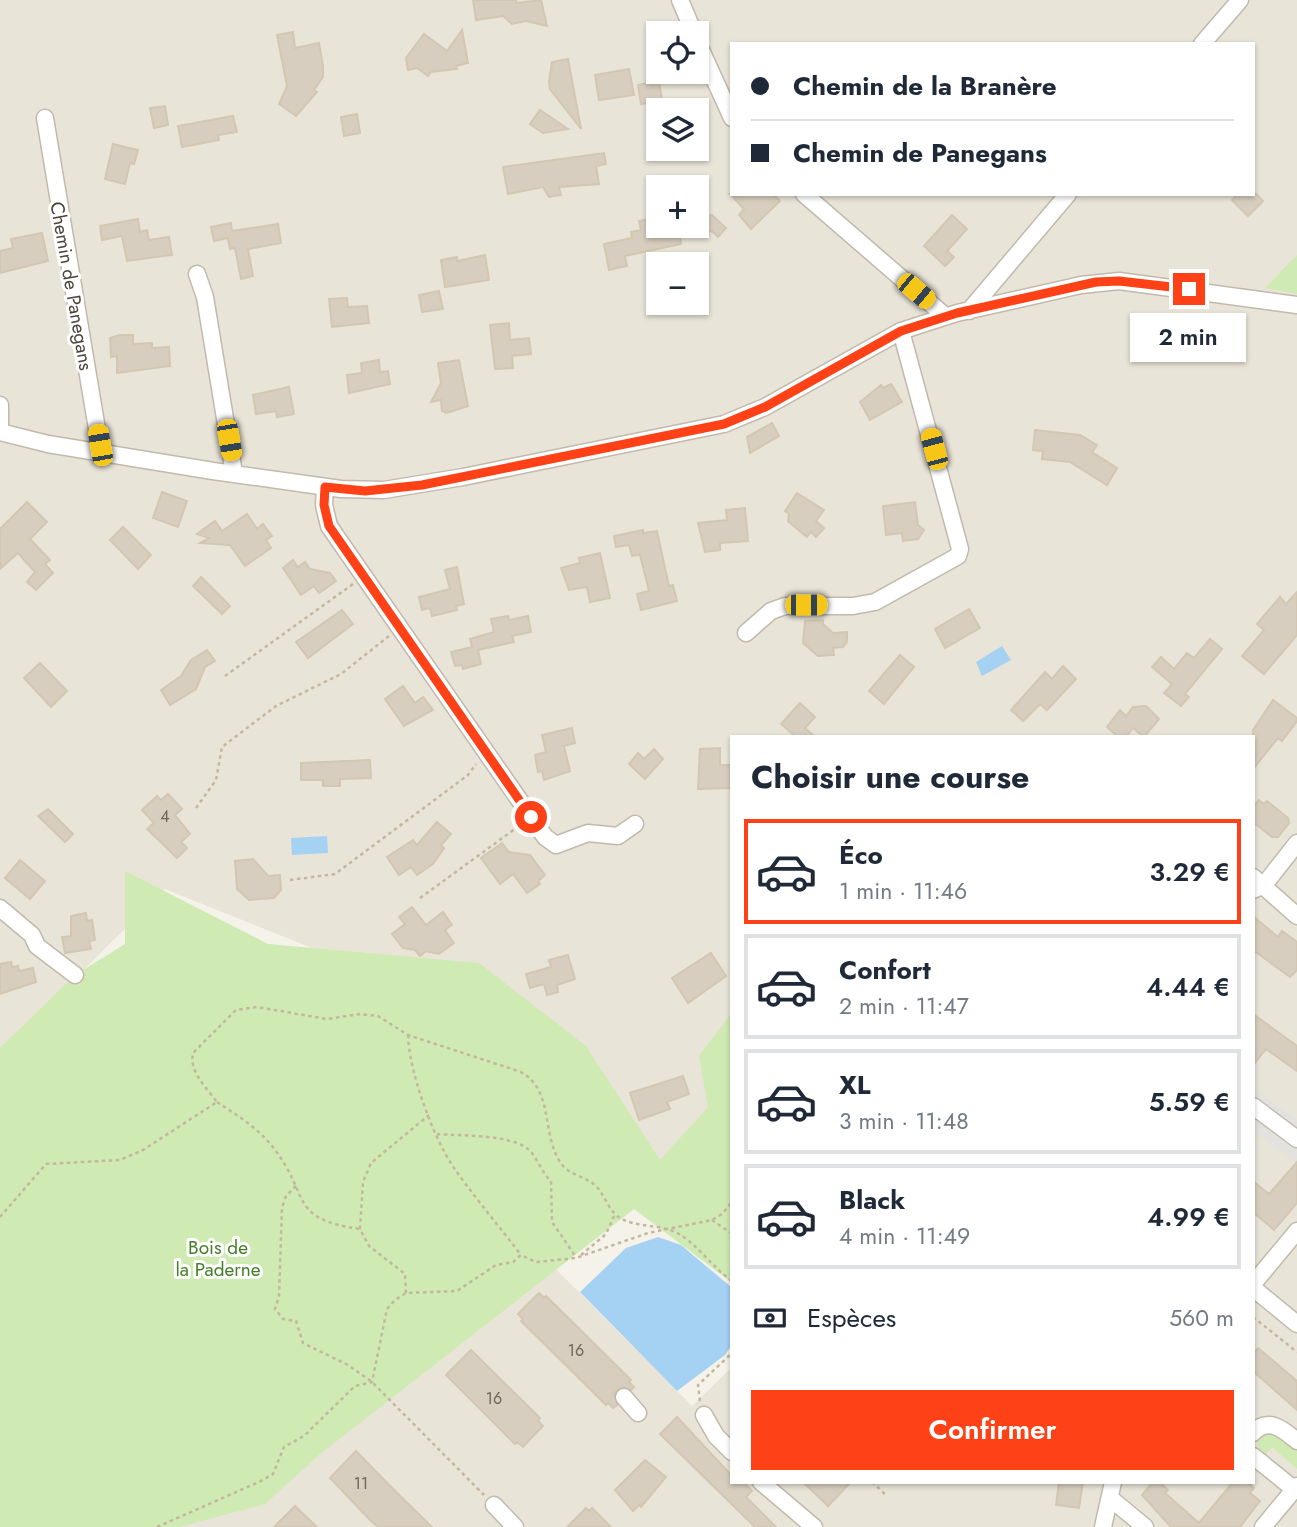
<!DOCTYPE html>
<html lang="fr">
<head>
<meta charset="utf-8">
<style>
  body { margin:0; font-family:Jost,sans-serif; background:#f6f6f7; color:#1f2937; height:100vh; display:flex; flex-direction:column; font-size:26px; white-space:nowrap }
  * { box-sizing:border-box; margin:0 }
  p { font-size:23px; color:#747a83 }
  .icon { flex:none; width:38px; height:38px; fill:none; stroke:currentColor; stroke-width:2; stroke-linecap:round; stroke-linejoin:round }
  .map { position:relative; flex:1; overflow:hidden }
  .sheet { position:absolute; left:730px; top:735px; width:525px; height:749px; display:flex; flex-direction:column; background:#fff; border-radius:0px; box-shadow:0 2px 5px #0004 }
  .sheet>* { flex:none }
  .banner { position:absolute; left:730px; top:42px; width:525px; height:154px; border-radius:0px; box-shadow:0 2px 5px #0004; display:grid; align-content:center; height:154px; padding:0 21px; background:#fff }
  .buttons { position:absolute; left:646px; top:21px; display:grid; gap:14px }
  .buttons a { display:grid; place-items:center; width:63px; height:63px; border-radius:0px; background:#fff; box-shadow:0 2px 5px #0004; font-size:35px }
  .end { position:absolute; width:32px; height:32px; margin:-16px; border:9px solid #ff4117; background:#fff; box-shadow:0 0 0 4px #fff }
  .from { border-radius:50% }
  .bubble { position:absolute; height:49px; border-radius:0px; background:#fff; box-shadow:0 2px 5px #0004; font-size:23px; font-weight:600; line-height:49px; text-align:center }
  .car { position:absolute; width:21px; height:42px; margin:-21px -10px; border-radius:9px; box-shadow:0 0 5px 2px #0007; background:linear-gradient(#f5c518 24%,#345 0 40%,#f5c518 0 76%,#345 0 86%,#f5c518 0) }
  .banner b { display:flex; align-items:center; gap:24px; height:66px; font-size:26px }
  .banner b+b { border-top:2px solid #e0e1e3 }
  .banner i { width:18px; height:18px; background:#1f2937 }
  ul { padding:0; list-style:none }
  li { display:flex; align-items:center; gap:21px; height:105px; margin:0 14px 10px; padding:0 7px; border:4px solid #e0e1e3; border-radius:0px }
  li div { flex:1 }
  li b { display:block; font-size:26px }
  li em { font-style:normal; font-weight:600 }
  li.on { border-color:#ff4117 }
  li>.icon { width:63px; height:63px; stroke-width:1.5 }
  h2 { padding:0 21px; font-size:32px; line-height:84px }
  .pay { display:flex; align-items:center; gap:18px; height:77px; padding:0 21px; font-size:26px }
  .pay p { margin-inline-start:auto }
  .button { display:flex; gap:14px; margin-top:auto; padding:14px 21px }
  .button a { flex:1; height:80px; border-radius:0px; background:#ff4117; color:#fff; font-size:28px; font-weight:600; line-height:80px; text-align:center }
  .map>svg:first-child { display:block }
  .residential { fill:#e9e4d8; fill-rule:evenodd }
  .green { fill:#cfeab2 }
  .parking { fill:#e4e2de }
  .water { fill:#a5d1f3 }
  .building { fill:#d7cebf; stroke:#d3c7b2; stroke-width:2 }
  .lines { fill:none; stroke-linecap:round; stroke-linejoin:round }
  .minor-casing { stroke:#c1baac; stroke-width:19 }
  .path { stroke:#c4b79d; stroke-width:2.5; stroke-dasharray:3.5 3.5; stroke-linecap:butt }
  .minor { stroke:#fff; stroke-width:16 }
  .route { stroke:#ff4117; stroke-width:9 }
  .labels { text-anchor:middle; stroke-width:6; stroke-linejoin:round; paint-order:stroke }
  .number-label { font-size:16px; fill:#6d665a }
  .street-label { font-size:19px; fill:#4a4338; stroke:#fff }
  .park-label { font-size:19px; fill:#467e28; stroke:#fff }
</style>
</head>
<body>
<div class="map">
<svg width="1297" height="1527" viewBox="0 0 1297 1527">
  <rect width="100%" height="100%" fill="#f5f2ea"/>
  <path class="residential" d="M0 0H1297V1527H178L556 1269 692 1406 731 1368 732 1482H1253V737H732L731 1145 673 1214 329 955 165 889 0 1053ZM658 33H696V72H658ZM732 44H1253V194H732ZM658 110H696V149H658ZM658 187H696V226H658ZM658 264H696V303H658Z"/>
  <path class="green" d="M1297 255V294L1265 288Z
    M125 871 268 944 479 963 586 1046 660 1160 708 1107 699 1056 731 1014V1282L634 1209 320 1454 265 1504 179 1527H0V1048L75 975 125 944Z
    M1269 1433 1278 1435 1297 1451V1469L1272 1447 1264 1456 1259 1451 1258 1440Z"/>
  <path class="parking" d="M1253 1088 1297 1120V1164L1253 1131Z"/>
  <path class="water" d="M1002 646 1011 660 982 676 976 662Z
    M327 836 328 853 292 855 291 838Z
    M658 1237 681 1245 731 1287V1346L725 1355 677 1391 580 1292 626 1248Z"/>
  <path class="building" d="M473 0H516L517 3 541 0 547 26 526 21 512 24 503 16 476 20Z
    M462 30 468 63 456 66 457 69 431 72 428 76 417 68 408 70 406 58 424 34 447 51Z
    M293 32 295 48 319 43 323 66V77L314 90 317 92 296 116 279 104 287 86 277 35Z
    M568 59 581 129 550 89 549 82 552 62Z
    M629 69 634 95 599 100 595 75Z
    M659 81 662 100 641 104 638 85Z
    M165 106 168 125 154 128 150 108Z
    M540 110 568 129 543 133 530 124Z
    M357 114 360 133 344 136 341 117Z
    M233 116 237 132 218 135 219 140 182 147 178 126Z
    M113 144 138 150 134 164 130 163 125 184 105 179Z
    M604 153 606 164 596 166 599 184 559 187 561 195 549 197 543 187 508 194 503 167Z
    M730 194H773L780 201 751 229 739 215 744 209Z
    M1238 194H1256L1263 201 1248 216 1232 200Z
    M712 215 726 228 718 237 712 231 680 237 681 244 625 256 627 266 609 270 604 244 632 238 631 232 641 230 639 221 656 218 658 226H696V218Z
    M952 215 967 229 947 251 954 257 945 266 924 246Z
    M138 219 140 232 147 230 149 240 169 237 172 255 127 261 122 236 102 240 100 226Z
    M231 223 232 231 278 224 281 243 248 249 253 276 241 279 235 248 230 249 228 238 214 241 211 227Z
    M42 233 48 261 0 273V251L13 248 11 239Z
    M485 255 489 280 445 287 441 260 457 257V261Z
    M439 291 443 309 422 312 419 295Z
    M347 298 348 307 367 306 369 323 332 327 329 299Z
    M509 323 510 340 529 338 531 354 512 356 513 368 495 369 490 325Z
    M120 335H133V344L152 343V348L169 347 170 366 117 373V356L111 357 110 338Z
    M379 360 380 372 388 371 390 384 349 393 347 375 362 373 361 363Z
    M459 360 468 406 447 413 442 411 441 400 431 402 441 383 438 363Z
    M891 384 902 402 870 420 860 402 881 385 883 388Z
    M289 387 294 414 277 417 276 411 256 414 253 395Z
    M772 423 779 436 750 453 747 437Z
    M1035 430 1080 435 1097 445 1092 452 1117 468 1107 485 1070 462 1042 459 1043 451 1033 450Z
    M162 492 187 501 178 527 153 518Z
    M797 493 824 510 816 521 824 528 816 537 811 532 807 537 788 521 789 514 785 511Z
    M27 502 47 522 30 539 50 560 45 564 53 573 36 590 27 582 35 572 18 553 0 569V529Z
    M915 502 918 525 924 530 918 539 903 541 902 533 886 535 883 506Z
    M745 508 748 541 720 543V550L705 552 698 523 727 520 726 510Z
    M247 514 257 529 263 524 272 536 266 540 271 548 245 566 230 545 200 543 209 538 197 534 215 521 222 531Z
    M123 527 151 555 138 569 110 540Z
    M643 530V533L657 531 669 586 673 585 677 601 641 610 637 594 649 591 640 555 632 556 629 545 616 547 614 536Z
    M600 553 610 598 590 602 587 587 569 590 561 568 580 563 579 558Z
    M293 560 298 567 305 562 310 569 330 573 336 581 319 593 314 586 301 595 283 568Z
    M457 567 464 604 456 606 457 610 432 616 430 608 422 610 419 597 450 589 445 570Z
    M201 577 230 606 222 614 193 586Z
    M1297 592V635L1264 674 1242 656 1264 630 1257 624 1280 597 1286 604Z
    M969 609 980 628 945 648 935 629Z
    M342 610 353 624 308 658 296 642Z
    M508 616 509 620 528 616 531 632 512 636 514 642 478 650 481 664 463 669 462 665 455 666 451 652 472 647 470 639 494 632 491 619Z
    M823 620V624L833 633 847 632V642L843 647 833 648 834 655 818 656 803 643 805 621Z
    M1210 639 1222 649 1185 694 1189 697 1181 706 1164 693 1172 684 1152 667 1161 657 1174 669 1187 653 1194 658Z
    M207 650 215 661 205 667 196 689 170 705 161 690 181 676 191 660Z
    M900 655 914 667 884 704 869 691Z
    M40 663 67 691 51 707 24 678Z
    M1063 666 1076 679 1047 710 1040 704 1023 721 1011 710 1045 672 1052 679Z
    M403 686 415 703 423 697 433 710 404 726 385 699Z
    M1273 700 1297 718V721L1282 741 1278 738 1253 769V730Z
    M800 703 815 717 805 728 815 737H796L781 724Z
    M1146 706 1159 719 1144 737 1133 728 1126 737H1118L1107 727 1120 710 1126 716 1133 707Z
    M572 728 575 743 564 746 570 771 544 780 542 771 538 772 535 755 546 752 542 735Z
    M720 748V765H732V788L698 789 700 749Z
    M654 749 663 759 645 779 629 764 638 753 644 759Z
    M370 760 371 778 340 779V786H323V780H301V763Z
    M168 794 182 809 175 815 190 834 181 842 187 848 177 858 147 829 154 823 142 810 157 796 161 800Z
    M1259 800 1264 804 1267 801 1288 818 1289 823 1278 837H1272L1253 822V807Z
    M48 809 73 834 65 842 38 816Z
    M437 822 451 834 441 845 444 848 433 864 417 875 411 867 399 875 387 857 413 840 417 845Z
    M502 843 509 852 530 855 545 875 538 881 540 884 527 893 513 874 500 884 481 858Z
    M253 859 268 876 280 875 281 890 274 898 249 900 237 889 235 861Z
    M20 860 45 881 30 899 5 878Z
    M412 907 426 925 443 912 452 925 445 930 454 943 439 954 426 951 420 956 415 950 403 948 392 934 405 924 399 917Z
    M86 913 87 921 92 920 95 940 89 941 91 949 65 953 62 937 71 936V916Z
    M1253 916 1278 937 1282 931 1297 942V970L1290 977 1253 950Z
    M711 953 726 976 688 1003 672 978Z
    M568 955 575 979 557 985 558 992 547 995 544 984 530 988 526 974 551 967 549 960Z
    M11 962 12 967 18 966 19 971 33 968 36 982 0 994V964Z
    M1253 1014 1297 1046V1071L1266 1049 1253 1065Z
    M683 1076 689 1094 667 1102 670 1109 639 1120 630 1093Z
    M1297 1162V1203L1274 1230 1253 1212V1181L1269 1194Z
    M539 1293 544 1298 546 1296 631 1380 629 1382 634 1387 631 1390 623 1387 614 1393 617 1405 613 1408 608 1403 606 1405 521 1321 523 1319 518 1314Z
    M1258 1348 1297 1381V1410L1253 1371V1355Z
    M471 1350 540 1418 538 1421 543 1426 523 1447 517 1442 515 1444 446 1375Z
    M677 1417 732 1476V1482H743L752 1491 746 1497 776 1527H755L660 1434Z
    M356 1451 394 1490 432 1527H378L371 1521 330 1478Z
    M645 1460 666 1477 641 1507 639 1505 633 1511 615 1490Z
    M803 1482H851L828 1506Z
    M1059 1482H1083L1079 1508 1056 1505Z
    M1153 1482H1159L1168 1490 1165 1493 1199 1523 1233 1482H1247L1254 1488 1250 1493 1260 1501 1240 1527H1171L1142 1495Z
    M295 1506 317 1527H274Z
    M586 1508 589 1511 592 1508 611 1527H567Z"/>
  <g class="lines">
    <defs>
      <path id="minor" d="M680 0 694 33
        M696 39 732 118
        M1202 44 1240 0
        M45 118 101 453
        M804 194 945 316
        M197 274 205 297 234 473
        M969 311 1068 194
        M0 405V432
        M0 432 48 444 213 471 341 489 384 490 463 477 724 424 765 407 901 331 957 313 1081 285 1119 281 1297 305
        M325 487 324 505 329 526 545 837 556 845 588 833 618 836 635 824
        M746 633 771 611 785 606H853L875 602 958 556 960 549 901 331
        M1253 877 1297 916
        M1253 890 1264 885 1297 843
        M0 908 32 935 37 946 75 975
        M1253 1106 1297 1139
        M1253 1284 1297 1231
        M1253 1288 1297 1324
        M624 1397 638 1413
        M704 1415 716 1436 732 1452
        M1253 1433C1268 1416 1284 1430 1297 1441
        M1253 1456 1294 1489
        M761 1482 814 1527
        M1110 1498 1145 1527
        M494 1505 515 1527
        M1103 1527 1113 1482
        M1263 1527 1297 1486"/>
    </defs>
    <use href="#minor" class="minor-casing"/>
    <path class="path" d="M225 676 353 584
      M196 808 216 780 222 747 276 706 341 674 389 636
      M290 880 335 874 468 775 476 764
      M420 898 519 826
      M408 1035C409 1072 433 1137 454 1168 475 1198 499 1226 521 1255
      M217 1102C238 1116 260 1129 275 1150 310 1195 288 1219 360 1229
      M437 1134C461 1136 512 1134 529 1150 538 1158 541 1172 551 1181L552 1222 576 1257
      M296 1186 286 1196 282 1208 279 1296 275 1309 283 1319 296 1321 303 1343 348 1365 372 1382 484 1495
      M0 1217 46 1164 120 1160 143 1150 217 1102C206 1087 189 1072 193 1053L236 1010 257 1007 327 1019 360 1014 378 1016 408 1035 521 1072C554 1091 541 1131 560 1162 568 1175 585 1176 596 1186 606 1196 608 1212 622 1219 639 1228 663 1224 679 1234 700 1247 712 1267 732 1281
      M712 1220 732 1234
      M581 1255 606 1234 614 1216
      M406 1293 405 1274 369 1246 360 1229 363 1182 371 1163 429 1115
      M1253 1317 1297 1352
      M700 1401 698 1385 732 1353
      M872 1482 886 1495
      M157 1527 261 1481 273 1474 284 1447 304 1436 355 1386 372 1382 387 1309 395 1300 406 1293 457 1291 496 1265 513 1262 521 1255 536 1262 576 1258 648 1233 712 1220 722 1214 732 1202"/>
    <use href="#minor" class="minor"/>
  </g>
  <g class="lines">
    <path class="route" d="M531 817 329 526 324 505 325 487 365 491 422 485 724 424 765 407 901 331 957 313 1096 282 1119 281 1189 289"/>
  </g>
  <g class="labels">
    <g class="number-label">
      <text x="165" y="822">4</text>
      <text x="576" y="1356">16</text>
      <text x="494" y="1404">16</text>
      <text x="361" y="1489">11</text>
    </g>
    <g class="street-label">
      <text transform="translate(72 286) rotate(80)" y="7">Chemin de Panegans</text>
    </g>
    <g class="park-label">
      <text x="218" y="1254">Bois de<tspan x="218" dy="22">la Paderne</tspan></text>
    </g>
  </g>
</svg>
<div class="buttons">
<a><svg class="icon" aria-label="locate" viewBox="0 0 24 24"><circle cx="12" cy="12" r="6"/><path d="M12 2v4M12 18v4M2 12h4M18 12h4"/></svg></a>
<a><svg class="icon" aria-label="layers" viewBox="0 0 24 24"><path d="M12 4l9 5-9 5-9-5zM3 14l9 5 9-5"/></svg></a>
<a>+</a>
<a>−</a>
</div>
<i class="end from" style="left:531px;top:817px"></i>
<i class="end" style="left:1189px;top:289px"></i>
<div class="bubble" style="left:1130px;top:313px;width:116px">2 min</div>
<i class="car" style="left:916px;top:291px;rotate:130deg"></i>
<i class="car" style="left:229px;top:440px;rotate:170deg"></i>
<i class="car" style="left:100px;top:445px;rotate:350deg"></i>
<i class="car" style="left:934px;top:449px;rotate:345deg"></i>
<i class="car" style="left:806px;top:605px;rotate:90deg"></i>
<div class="banner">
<b><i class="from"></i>Chemin de la Branère</b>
<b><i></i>Chemin de Panegans</b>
</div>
<section class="sheet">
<h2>Choisir une course</h2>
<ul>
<li class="on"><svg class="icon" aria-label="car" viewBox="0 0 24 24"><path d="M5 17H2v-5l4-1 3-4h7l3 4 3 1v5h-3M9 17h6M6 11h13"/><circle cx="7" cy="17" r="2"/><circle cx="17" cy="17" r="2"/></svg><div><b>Éco</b><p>1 min · 11:46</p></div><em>3.29 €</em></li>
<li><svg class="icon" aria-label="car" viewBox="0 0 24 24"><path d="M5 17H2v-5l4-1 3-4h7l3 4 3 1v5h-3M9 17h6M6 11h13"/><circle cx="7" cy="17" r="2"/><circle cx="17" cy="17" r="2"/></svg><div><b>Confort</b><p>2 min · 11:47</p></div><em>4.44 €</em></li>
<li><svg class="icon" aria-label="car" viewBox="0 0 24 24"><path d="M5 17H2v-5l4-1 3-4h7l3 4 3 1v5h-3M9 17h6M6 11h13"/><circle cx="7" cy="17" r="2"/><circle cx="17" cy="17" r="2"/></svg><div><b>XL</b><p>3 min · 11:48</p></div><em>5.59 €</em></li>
<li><svg class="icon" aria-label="car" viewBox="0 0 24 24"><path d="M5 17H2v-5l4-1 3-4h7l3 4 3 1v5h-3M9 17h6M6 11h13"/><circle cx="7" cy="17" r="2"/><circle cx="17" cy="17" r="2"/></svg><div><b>Black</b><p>4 min · 11:49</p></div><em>4.99 €</em></li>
</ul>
<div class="pay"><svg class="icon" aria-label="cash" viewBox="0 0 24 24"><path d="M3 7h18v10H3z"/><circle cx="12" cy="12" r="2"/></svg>Espèces<p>560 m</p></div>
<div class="button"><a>Confirmer</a></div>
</section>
</div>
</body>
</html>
